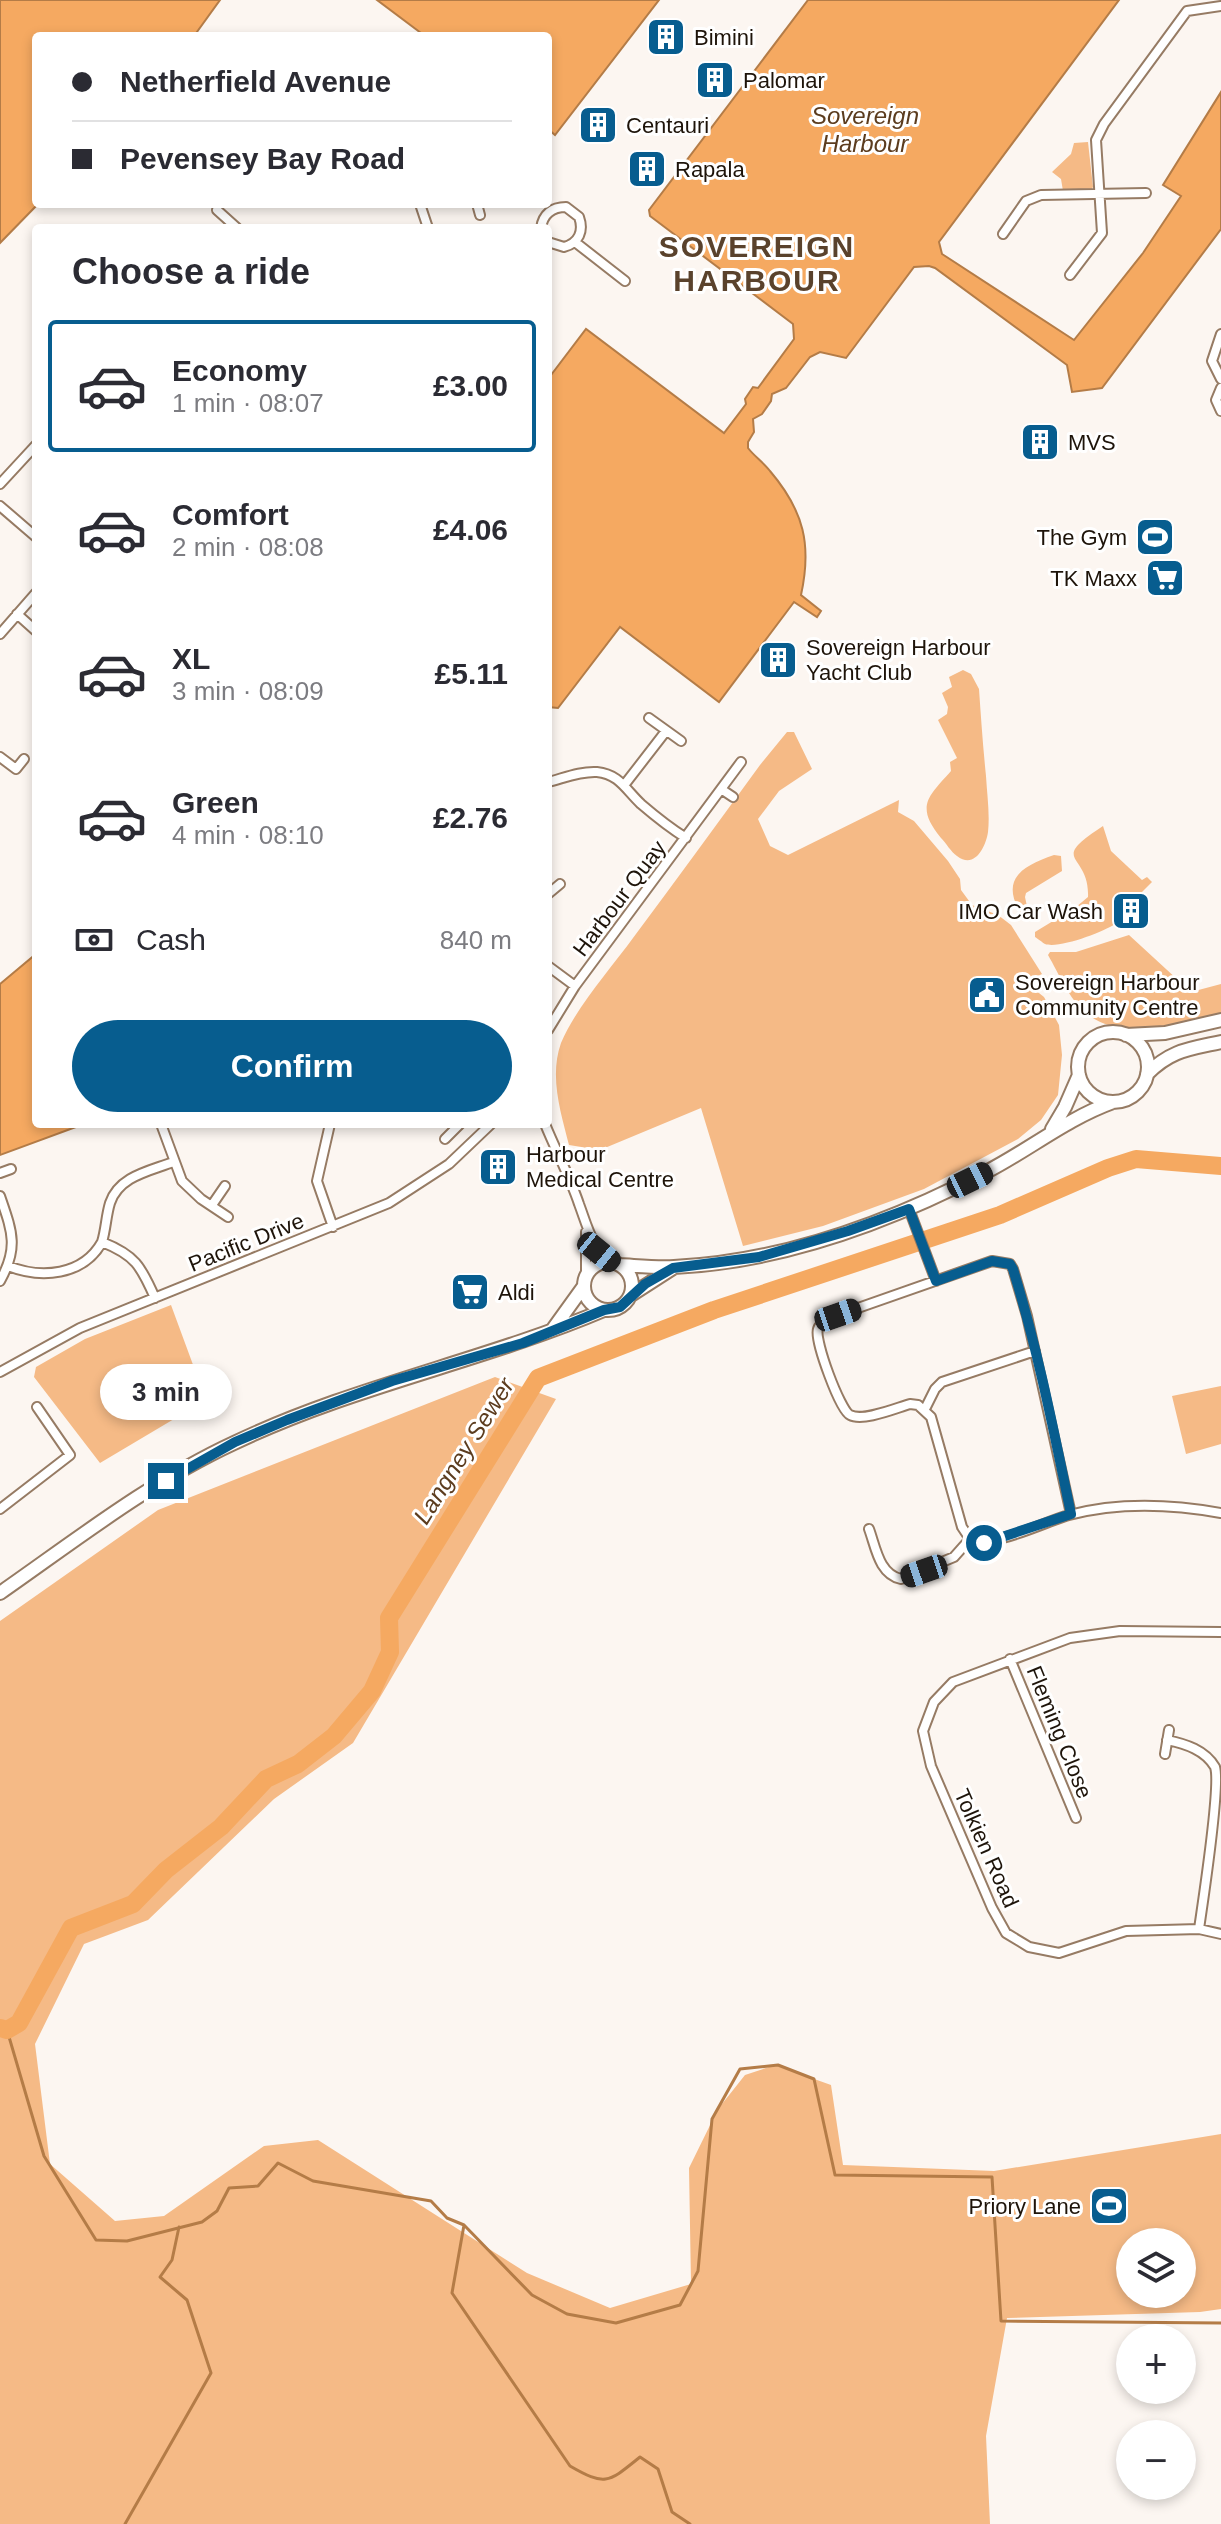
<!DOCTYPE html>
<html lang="en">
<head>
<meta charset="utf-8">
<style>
  body { margin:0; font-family:Arial,sans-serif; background:#f7f7f7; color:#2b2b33; height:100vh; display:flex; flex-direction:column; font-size:30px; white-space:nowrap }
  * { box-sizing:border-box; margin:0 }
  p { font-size:26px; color:#7c7c81 }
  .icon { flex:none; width:44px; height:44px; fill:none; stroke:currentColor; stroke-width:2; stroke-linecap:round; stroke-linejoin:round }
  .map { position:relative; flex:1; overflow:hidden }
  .sheet { position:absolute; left:32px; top:224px; width:520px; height:904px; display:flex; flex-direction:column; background:#fff; border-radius:8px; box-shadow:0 4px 12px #0003 }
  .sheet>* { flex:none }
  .guide { position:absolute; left:32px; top:32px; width:520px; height:176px; border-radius:8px; box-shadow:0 4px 12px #0003; display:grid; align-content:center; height:176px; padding:0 40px; background:#fff }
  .tools { position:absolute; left:1116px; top:2228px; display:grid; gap:16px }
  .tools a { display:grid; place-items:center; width:80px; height:80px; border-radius:50%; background:#fff; box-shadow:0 4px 12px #0003; font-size:40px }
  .end { position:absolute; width:36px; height:36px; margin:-18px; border:10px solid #075d8f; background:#fff; box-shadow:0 0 0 4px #fff }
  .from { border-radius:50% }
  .bubble { position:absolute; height:56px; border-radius:28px; background:#fff; box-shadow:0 4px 12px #0003; font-size:26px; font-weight:700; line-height:56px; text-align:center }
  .car { position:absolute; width:24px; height:48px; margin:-24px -12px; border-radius:10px; box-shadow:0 0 6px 2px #0007; background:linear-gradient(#222 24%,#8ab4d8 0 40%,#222 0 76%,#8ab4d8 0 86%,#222 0) }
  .guide b { display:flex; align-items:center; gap:28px; height:76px; font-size:30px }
  .guide b+b { border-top:2px solid #e1e1e2 }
  .guide i { width:20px; height:20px; background:#2b2b33 }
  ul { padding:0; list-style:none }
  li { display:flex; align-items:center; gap:24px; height:132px; margin:0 16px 12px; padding:0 24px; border:4px solid transparent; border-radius:8px }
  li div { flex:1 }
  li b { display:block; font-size:30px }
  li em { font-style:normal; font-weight:700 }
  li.on { border-color:#075d8f }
  li>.icon { width:72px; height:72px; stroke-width:1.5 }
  h2 { padding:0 40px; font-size:36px; line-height:96px }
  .pay { display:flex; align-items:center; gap:20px; height:88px; padding:0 40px; font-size:30px }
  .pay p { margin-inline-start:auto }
  .button { display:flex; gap:16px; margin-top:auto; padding:16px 40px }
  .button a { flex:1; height:92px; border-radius:48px; background:#075d8f; color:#fff; font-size:32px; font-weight:700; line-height:92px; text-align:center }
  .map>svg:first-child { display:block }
  .green { fill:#f5ba86; fill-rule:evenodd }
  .water { fill:#f5a961; stroke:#b47c47; stroke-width:2 }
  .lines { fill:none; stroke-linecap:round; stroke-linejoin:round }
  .stream { stroke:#b47c47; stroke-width:3 }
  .river { stroke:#f5a961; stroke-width:18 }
  .street-casing { stroke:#967b64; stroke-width:12 }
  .primary-casing { stroke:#967b64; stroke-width:16 }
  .street { stroke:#fff; stroke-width:8 }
  .primary { stroke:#fff; stroke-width:12 }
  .route { stroke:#075d8f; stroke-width:10 }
  .labels { text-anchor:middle; stroke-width:6; stroke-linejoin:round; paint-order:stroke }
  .poi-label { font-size:22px; fill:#1e140a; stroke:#fff; text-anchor:start }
  .street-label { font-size:22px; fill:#1e140a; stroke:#fff }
  .water-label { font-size:24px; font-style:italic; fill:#5c3c1e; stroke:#fff }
  .district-label { font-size:30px; font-weight:bold; letter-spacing:2px; fill:#5a422c; stroke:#fff }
</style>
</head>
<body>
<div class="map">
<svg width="1221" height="2524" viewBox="0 0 1221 2524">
  <rect width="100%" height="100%" fill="#fcf6f1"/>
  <path class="green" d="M1088 142 1093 187 1091 190 1063 191 1061 179 1052 172 1071 154 1074 143Z
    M963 670 971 674 979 689C981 718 983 747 986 776 987 794 990 814 988 832 986 846 975 870 957 856 951 852 946 843 941 838 915 806 928 797 951 771L950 762 957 758 938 720 947 714 948 707 942 693 952 687 949 677Z
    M787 732H794L812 769 779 791 758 819 770 846 788 855 899 800 898 812 914 821 948 861 960 879 961 890 972 905 998 915 1011 925 1042 974 1025 982 1044 997 1059 1025 1062 1055 1058 1095 1041 1120 1018 1139 924 1189 823 1226 743 1246 701 1108 600 1150 569 1145C561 1113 549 1077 561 1043 575 1009 611 968 633 938 676 880 718 823 760 765Z
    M1103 826 1111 851 1142 880 1147 877 1152 882 1113 921 1115 924C1103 932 1059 949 1045 944 1043 943 1037 938 1035 937V932L1076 907 1088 897C1090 852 1046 863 1103 826Z
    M1054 855 1061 856 1062 871 1026 893 1025 897 1029 916 1023 917C999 880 1020 867 1054 855Z
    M1129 935 1191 992 1221 984V1013C1182 1023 1121 1043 1086 1013 1069 999 1059 974 1048 955L1050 952H1076Z
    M171 1305 206 1400 100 1463 34 1377 36 1367 85 1339Z
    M495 1377 556 1399 353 1743 274 1799 148 1920 84 1944 35 2044 50 2164 115 2221 164 2216 264 2146 318 2140 527 2273 610 2308 691 2284 689 2168 718 2109 745 2075 775 2065 831 2085 843 2165 994 2171 1221 2134V2309L1200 2312 1007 2318 986 2436 990 2524H0V1621L158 1510ZM1130 2242H1182V2294H1130Z
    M1221 1386V1444L1186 1454 1172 1396Z"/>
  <path class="water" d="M0 0H220L194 36H36L38 204 0 243Z
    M377 0H659L555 135 548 129V36H425Z
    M808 0H1119L939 242 942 254 1074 340 1143 253 1181 196 1163 185 1221 92V229L1102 388 1072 392 1067 365 935 268 929 266 914 267 846 358 820 352 810 357 786 388 772 394 771 401 762 414 753 419 754 432 748 442V448C754 456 763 462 770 471 804 511 812 545 801 595L821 611 817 617 794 602 719 702 620 627 558 708 548 707V379L586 329 724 433 746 404 745 399 753 387 758 388 794 339 793 324 650 216 649 210Z
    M36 954V1124H84L0 1155V984Z"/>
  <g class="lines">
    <path class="stream" d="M7 2030 44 2156 96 2240 127 2241 202 2222 217 2211 229 2188 258 2186 278 2163 313 2181 431 2201 447 2218 464 2225 532 2295 567 2314 616 2323 680 2305 698 2271 712 2119 740 2069 778 2065 814 2079 835 2175 992 2177 1001 2321 1221 2323
      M464 2225 452 2293 570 2466C606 2487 609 2482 640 2457L658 2469 672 2512 690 2524
      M125 2524 211 2373 187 2300 160 2277 172 2260 179 2227"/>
    <path class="river" d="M0 2028 7 2030 19 2023 71 1928 133 1904 166 1870 221 1827 266 1779 298 1764 334 1736 372 1691 390 1652 389 1618 538 1378 714 1310 1000 1215 1108 1168 1136 1159 1221 1166"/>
    <defs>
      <path id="street" d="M420 204 428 228
        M477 204 480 215
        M217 210 237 228
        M541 228C543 214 552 207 566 207L579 217C584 231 579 243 564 247L548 242
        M1003 234 1026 201 1041 195 1146 193
        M575 242 625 281
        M1070 275 1102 233 1096 140 1104 124 1187 11 1221 6
        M1221 334 1212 361 1221 379
        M1221 388 1216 400 1221 411
        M0 484 36 445
        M0 506 36 537
        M17 614 36 631
        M0 634 36 593
        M649 718 681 741
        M0 757 16 769 24 759
        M548 782C564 778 580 771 597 772 619 774 626 790 641 804 655 816 670 828 686 838
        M625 784 666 731
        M721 789 733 797
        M548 894 560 884
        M548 966 575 986
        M548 1030 575 986 741 762
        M161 1124 182 1181 201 1199 228 1217
        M330 1124 317 1181 333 1227
        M545 1124C556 1151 570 1177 579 1204 588 1228 591 1246 612 1263
        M445 1139 460 1124
        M0 1173 11 1169
        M0 1196C12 1231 19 1247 0 1281
        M212 1205 225 1186
        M909 1209 936 1281
        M586 1232V1277
        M8 1266C41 1279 83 1276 102 1242
        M155 1298C141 1266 135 1255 102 1242 106 1229 106 1216 110 1203 119 1176 150 1171 173 1162
        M0 1372 80 1328 389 1203 449 1164 491 1124
        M925 1409 935 1389 942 1382 1035 1351
        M0 1509 70 1455 37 1407
        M869 1529C876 1548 879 1574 901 1579L954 1557 970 1539
        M970 1539 962 1527 931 1417 918 1405 910 1404C896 1408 863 1422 850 1415 840 1410 814 1340 818 1329 821 1321 830 1318 838 1315L992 1261 1010 1264 1013 1269 1027 1316 1071 1514
        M970 1539C991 1549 1044 1522 1069 1515 1118 1502 1171 1504 1221 1513
        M1221 1632 1120 1631 1070 1638 953 1682 934 1702 923 1731 931 1766 992 1908 1006 1933 1029 1947 1059 1953 1126 1931 1199 1929 1221 1934
        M1010 1659 1076 1818
        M1167 1740C1186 1744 1205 1750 1215 1767 1221 1785 1203 1901 1199 1929
        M1165 1754 1169 1730"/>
      <path id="primary" d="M1078 1067a35 35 0 1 1 70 0a35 35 0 1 1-70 0Z
        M1126 1035 1165 1033 1221 1020
        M1147 1074C1171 1050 1189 1049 1221 1042
        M1052 1129 1065 1107 1079 1075
        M584 1286a24 24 0 1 1 48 0a24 24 0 1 1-48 0Z
        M620 1265C638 1266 656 1268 674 1267 783 1262 890 1222 986 1172 1029 1150 1066 1119 1113 1102
        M631 1295 673 1268
        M553 1329 584 1286
        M0 1593C76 1540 150 1482 234 1443 353 1386 484 1361 604 1310"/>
    </defs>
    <use href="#street" class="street-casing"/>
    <use href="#primary" class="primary-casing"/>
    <use href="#street" class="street"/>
    <use href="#primary" class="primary"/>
  </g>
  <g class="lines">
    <path class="route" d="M166 1481 235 1442 287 1420 392 1381 523 1343 604 1310 620 1307 645 1284 673 1268 759 1257 848 1231 909 1209 936 1281 992 1261 1010 1264 1013 1269C1038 1350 1054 1432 1071 1514L984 1543"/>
  </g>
  <defs>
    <symbol id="building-square" viewBox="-11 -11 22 22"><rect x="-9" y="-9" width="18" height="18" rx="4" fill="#075d8f" stroke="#fff"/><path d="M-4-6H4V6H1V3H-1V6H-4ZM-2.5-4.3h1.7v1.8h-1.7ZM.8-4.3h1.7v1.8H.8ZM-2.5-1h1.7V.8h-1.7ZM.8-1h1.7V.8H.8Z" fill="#fff"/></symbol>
    <symbol id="stadium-square" viewBox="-11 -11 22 22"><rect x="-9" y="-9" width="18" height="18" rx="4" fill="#075d8f" stroke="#fff"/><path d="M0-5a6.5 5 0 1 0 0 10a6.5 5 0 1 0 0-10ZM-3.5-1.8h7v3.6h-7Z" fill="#fff"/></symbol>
    <symbol id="supermarket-square" viewBox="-11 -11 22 22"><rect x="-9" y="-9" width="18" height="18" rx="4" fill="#075d8f" stroke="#fff"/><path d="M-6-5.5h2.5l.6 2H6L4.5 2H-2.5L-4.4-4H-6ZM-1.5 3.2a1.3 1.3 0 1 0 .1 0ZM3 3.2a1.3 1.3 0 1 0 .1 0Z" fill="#fff"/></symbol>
    <symbol id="civic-square" viewBox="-11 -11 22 22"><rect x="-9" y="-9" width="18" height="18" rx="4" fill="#075d8f" stroke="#fff"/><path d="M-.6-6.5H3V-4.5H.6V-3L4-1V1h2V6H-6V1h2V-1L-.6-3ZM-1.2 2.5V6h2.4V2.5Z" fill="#fff"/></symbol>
  </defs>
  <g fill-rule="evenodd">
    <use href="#building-square" x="644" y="15" width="44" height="44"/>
    <use href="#building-square" x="693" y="58" width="44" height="44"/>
    <use href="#building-square" x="576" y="103" width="44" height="44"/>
    <use href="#building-square" x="625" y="147" width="44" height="44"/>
    <use href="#building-square" x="1018" y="420" width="44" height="44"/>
    <use href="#stadium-square" x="1133" y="515" width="44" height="44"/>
    <use href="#supermarket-square" x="1143" y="556" width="44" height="44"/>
    <use href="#building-square" x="756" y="638" width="44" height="44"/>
    <use href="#building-square" x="1109" y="889" width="44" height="44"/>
    <use href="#civic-square" x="965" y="973" width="44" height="44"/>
    <use href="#building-square" x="476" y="1145" width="44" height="44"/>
    <use href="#supermarket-square" x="448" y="1270" width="44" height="44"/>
    <use href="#stadium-square" x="1087" y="2184" width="44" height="44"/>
  </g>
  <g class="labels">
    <g class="poi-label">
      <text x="694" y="45">Bimini</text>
      <text x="743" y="88">Palomar</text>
      <text x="626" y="133">Centauri</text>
      <text x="675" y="177">Rapala</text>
      <text x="1068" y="450">MVS</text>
      <text x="1127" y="545" text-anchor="end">The Gym</text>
      <text x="1137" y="586" text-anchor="end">TK Maxx</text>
      <text x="806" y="655">Sovereign Harbour<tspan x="806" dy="25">Yacht Club</tspan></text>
      <text x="1103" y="919" text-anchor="end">IMO Car Wash</text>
      <text x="1015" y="990">Sovereign Harbour<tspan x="1015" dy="25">Community Centre</tspan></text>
      <text x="526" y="1162">Harbour<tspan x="526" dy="25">Medical Centre</tspan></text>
      <text x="498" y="1300">Aldi</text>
      <text x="1081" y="2214" text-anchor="end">Priory Lane</text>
    </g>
    <g class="street-label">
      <text transform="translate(619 898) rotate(-53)" y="8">Harbour Quay</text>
      <text transform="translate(246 1242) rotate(-22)" y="8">Pacific Drive</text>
      <text transform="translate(1060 1732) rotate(68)" y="8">Fleming Close</text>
      <text transform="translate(987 1848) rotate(66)" y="8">Tolkien Road</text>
    </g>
    <g class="water-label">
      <text x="865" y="124">Sovereign<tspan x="865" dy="28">Harbour</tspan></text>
      <text transform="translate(464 1451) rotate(-58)" y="8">Langney Sewer</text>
    </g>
    <g class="district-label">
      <text x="757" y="257">SOVEREIGN<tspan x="757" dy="34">HARBOUR</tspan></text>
    </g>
  </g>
</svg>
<div class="tools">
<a><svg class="icon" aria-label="layers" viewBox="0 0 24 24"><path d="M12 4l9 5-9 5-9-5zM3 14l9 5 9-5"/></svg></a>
<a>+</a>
<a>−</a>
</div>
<i class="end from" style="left:984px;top:1543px"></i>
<i class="end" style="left:166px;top:1481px"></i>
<div class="bubble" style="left:100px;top:1364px;width:132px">3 min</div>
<i class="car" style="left:970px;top:1180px;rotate:64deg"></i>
<i class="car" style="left:599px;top:1252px;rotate:129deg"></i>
<i class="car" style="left:838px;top:1315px;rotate:71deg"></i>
<i class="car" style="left:924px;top:1571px;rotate:251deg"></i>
<div class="guide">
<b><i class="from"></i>Netherfield Avenue</b>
<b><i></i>Pevensey Bay Road</b>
</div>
<section class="sheet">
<h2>Choose a ride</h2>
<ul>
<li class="on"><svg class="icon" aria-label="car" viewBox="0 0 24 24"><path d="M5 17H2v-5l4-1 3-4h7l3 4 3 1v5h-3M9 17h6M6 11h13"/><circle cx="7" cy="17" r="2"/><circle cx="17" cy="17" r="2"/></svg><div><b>Economy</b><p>1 min · 08:07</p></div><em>£3.00</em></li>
<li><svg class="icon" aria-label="car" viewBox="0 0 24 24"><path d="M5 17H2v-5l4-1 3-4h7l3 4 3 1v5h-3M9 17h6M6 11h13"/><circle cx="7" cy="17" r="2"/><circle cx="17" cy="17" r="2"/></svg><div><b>Comfort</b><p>2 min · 08:08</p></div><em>£4.06</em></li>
<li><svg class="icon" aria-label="car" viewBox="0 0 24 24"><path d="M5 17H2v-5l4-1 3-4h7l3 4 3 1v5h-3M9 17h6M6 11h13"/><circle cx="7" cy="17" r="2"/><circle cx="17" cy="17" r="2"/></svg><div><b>XL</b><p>3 min · 08:09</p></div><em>£5.11</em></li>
<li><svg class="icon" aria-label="car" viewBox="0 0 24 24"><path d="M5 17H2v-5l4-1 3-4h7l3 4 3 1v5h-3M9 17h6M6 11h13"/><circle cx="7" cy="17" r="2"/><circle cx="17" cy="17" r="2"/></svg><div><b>Green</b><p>4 min · 08:10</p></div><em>£2.76</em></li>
</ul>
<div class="pay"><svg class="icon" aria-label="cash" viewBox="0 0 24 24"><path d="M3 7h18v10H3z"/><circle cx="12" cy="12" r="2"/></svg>Cash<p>840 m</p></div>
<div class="button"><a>Confirm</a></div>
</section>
</div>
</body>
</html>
